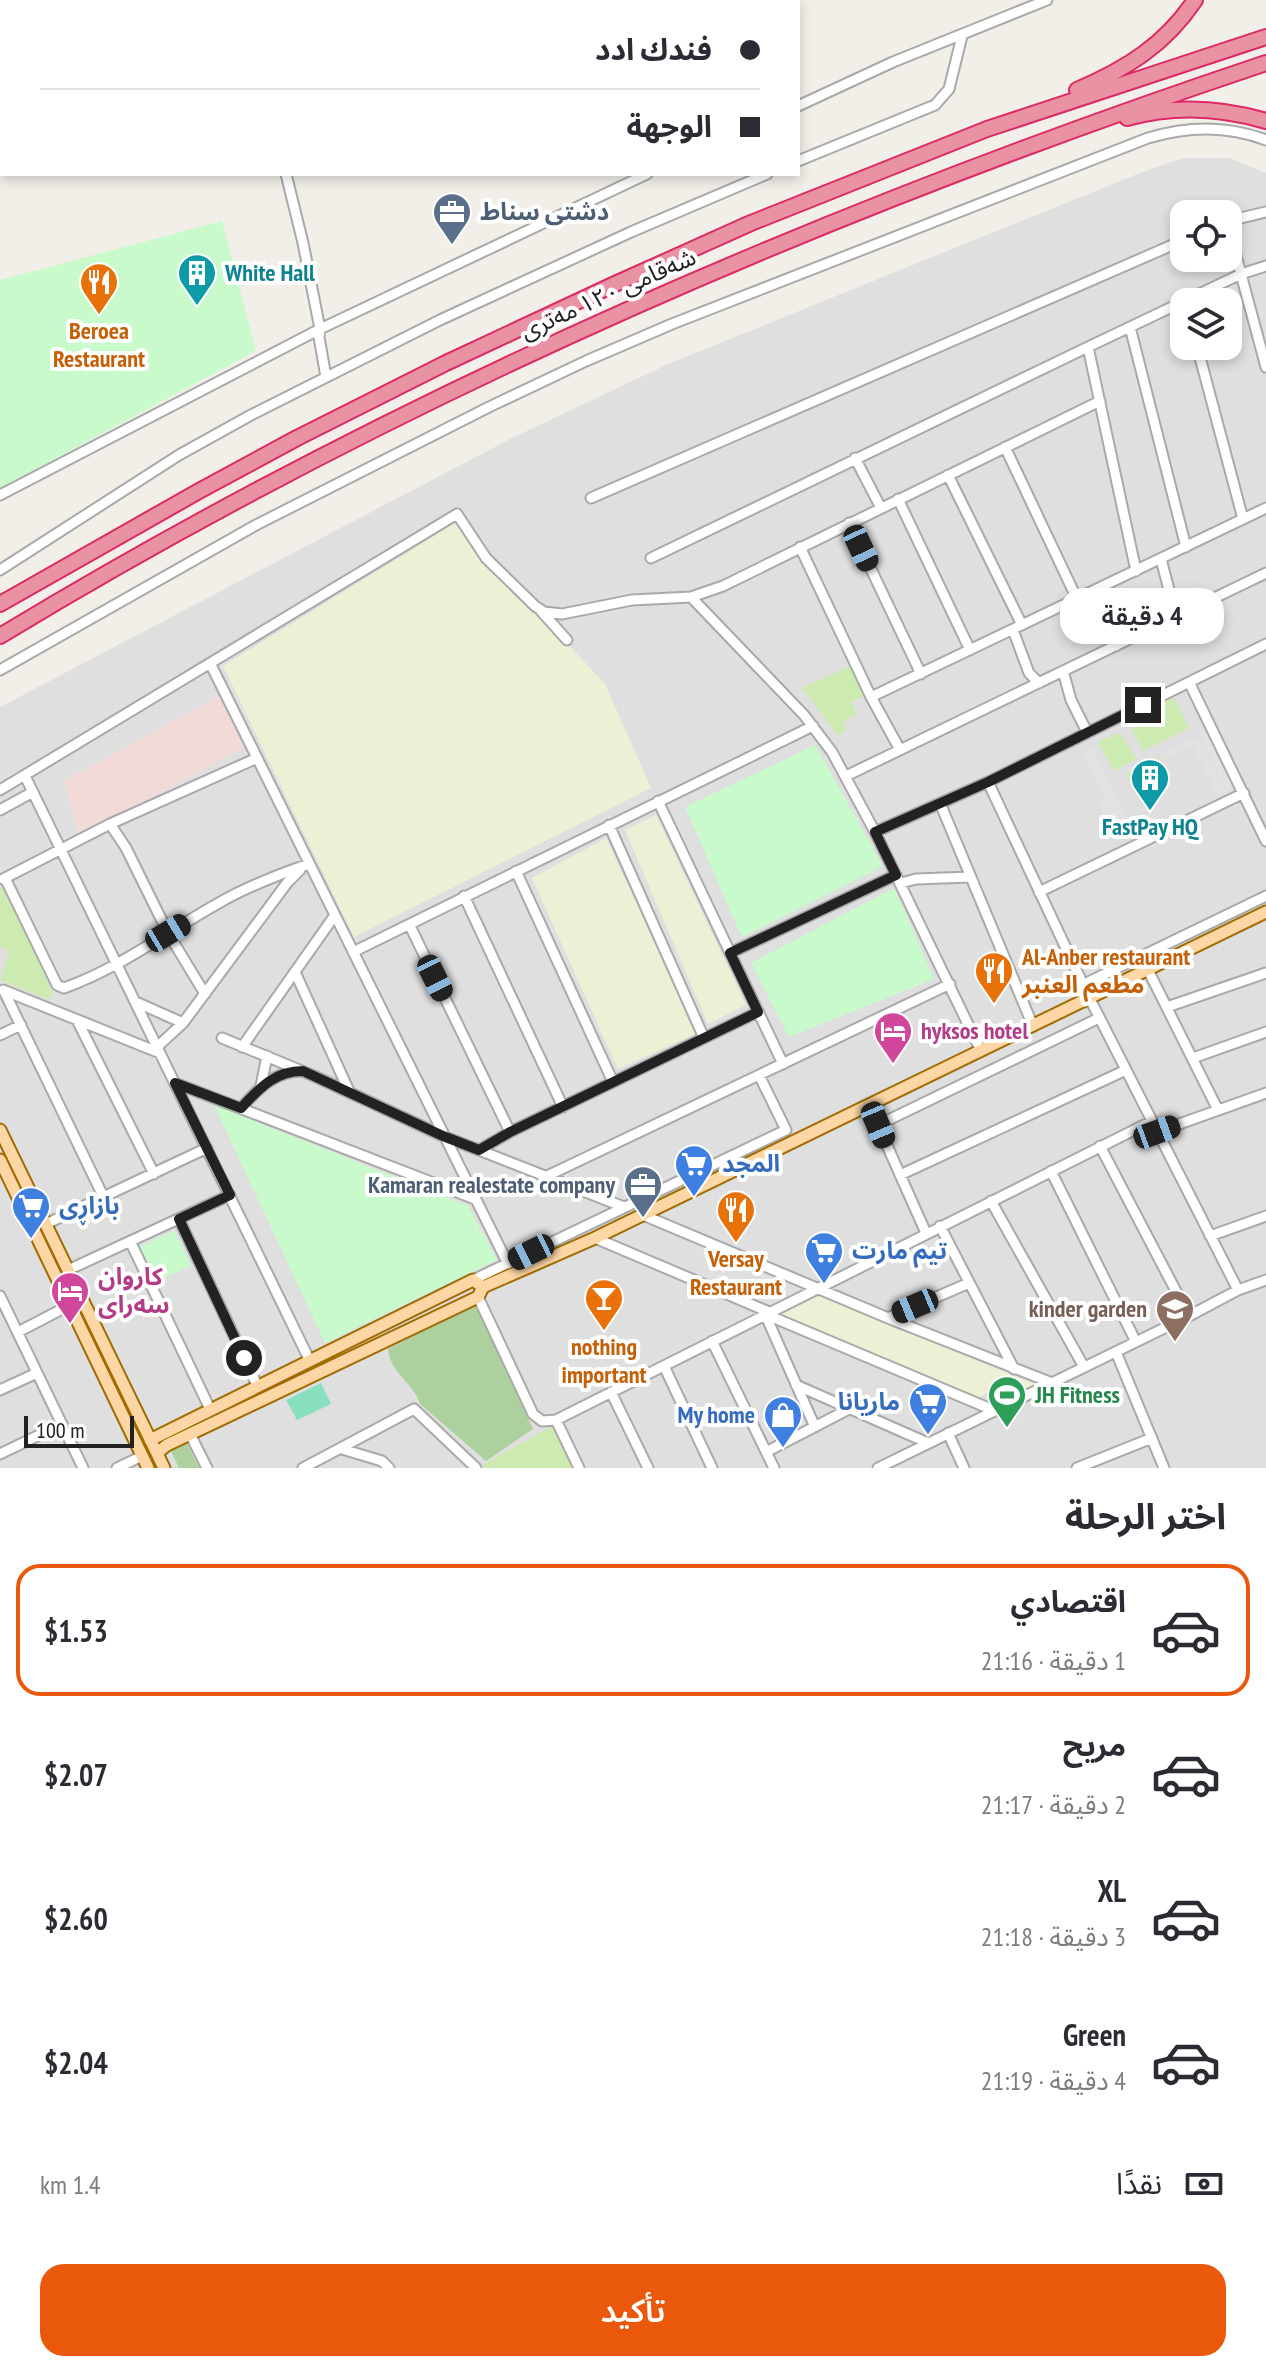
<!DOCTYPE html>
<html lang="ar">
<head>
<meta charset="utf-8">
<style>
  body { margin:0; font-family:"PT Sans Narrow","Noto Sans Arabic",sans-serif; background:#f7f7f7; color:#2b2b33; direction:rtl; height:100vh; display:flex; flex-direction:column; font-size:30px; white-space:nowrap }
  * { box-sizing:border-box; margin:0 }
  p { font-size:26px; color:#7c7c81 }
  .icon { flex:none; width:44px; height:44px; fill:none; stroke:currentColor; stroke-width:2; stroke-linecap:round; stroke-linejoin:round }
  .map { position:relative; height:1468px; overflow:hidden; direction:ltr }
  .panel { display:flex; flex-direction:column; background:#fff; flex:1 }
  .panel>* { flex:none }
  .banner { position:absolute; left:0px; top:0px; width:800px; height:176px; box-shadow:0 4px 12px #0003; direction:rtl; display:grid; align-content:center; height:176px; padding:0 40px; background:#fff }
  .controls { position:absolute; left:1170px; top:200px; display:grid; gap:16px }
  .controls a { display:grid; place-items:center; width:72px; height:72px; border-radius:16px; background:#fff; box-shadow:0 4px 12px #0003; font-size:40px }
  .scale { position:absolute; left:24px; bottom:20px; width:110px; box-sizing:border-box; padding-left:8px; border:4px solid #222; border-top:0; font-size:22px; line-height:28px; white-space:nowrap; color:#222; -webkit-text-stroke:6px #fff; paint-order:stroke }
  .end { position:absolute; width:36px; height:36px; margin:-18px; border:10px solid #222; background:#fff; box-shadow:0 0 0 4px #fff }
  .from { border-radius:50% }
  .bubble { position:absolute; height:56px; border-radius:24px; background:#fff; box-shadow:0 4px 12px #0003; font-size:26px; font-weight:600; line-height:56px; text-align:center; direction:rtl }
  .car { position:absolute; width:24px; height:48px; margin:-24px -12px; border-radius:10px; box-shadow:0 0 6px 2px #0007; background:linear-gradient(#222 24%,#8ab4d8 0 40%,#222 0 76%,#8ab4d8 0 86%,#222 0) }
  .banner b { display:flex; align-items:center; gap:28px; height:76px; font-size:30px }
  .banner b+b { border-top:2px solid #e1e1e2 }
  .banner i { width:20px; height:20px; background:#2b2b33 }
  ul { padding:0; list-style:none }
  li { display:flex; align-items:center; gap:24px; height:132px; margin:0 16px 12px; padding:0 24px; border:4px solid transparent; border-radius:24px }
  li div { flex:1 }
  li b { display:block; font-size:30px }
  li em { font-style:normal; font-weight:600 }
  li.active { border-color:#ea580c }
  li>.icon { width:72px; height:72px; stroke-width:1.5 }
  h2 { padding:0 40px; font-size:36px; line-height:96px }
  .pay { display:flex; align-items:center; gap:20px; height:88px; padding:0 40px; font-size:30px }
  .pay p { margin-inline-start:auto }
  .action { display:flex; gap:16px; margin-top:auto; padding:16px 40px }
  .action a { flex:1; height:92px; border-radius:24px; background:#ea580c; color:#fff; font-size:32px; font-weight:600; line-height:92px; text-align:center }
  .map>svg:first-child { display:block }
  .residential { fill:#e0dfdf; fill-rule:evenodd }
  .commercial { fill:#f2dad9 }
  .farmland { fill:#eef0d5 }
  .grass { fill:#cdebb0 }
  .forest { fill:#add19e }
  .park { fill:#c8facc }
  .pitch { fill:#88e0be }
  .parking { fill:#e2e2e2 }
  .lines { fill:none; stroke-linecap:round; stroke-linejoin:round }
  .minor-casing { stroke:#a9a9a9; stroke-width:13 }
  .major-casing { stroke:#a06b00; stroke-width:15 }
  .highway-casing { stroke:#dc2a67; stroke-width:18 }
  .minor { stroke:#fff; stroke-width:9 }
  .major { stroke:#fcd6a4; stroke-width:11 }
  .highway { stroke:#e892a2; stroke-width:14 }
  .route { stroke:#222; stroke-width:10 }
  .labels { text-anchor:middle; stroke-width:8; stroke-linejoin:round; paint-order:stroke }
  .service-label { font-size:24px; font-weight:bold; fill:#4e5e75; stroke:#fff; text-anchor:start }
  .culture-label { font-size:24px; font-weight:bold; fill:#0d838f; stroke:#fff; text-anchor:start }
  .street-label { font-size:24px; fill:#222; stroke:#fff }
  .food-label { font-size:24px; font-weight:bold; fill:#c56008; stroke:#fff }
  .hotel-label { font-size:24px; font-weight:bold; fill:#b23c85; stroke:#fff; text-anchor:start }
  .shop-label { font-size:24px; font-weight:bold; fill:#366cbe; stroke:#fff; text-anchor:start }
  .education-label { font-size:24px; font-weight:bold; fill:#785e54; stroke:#fff; text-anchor:end }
  .leisure-label { font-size:24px; font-weight:bold; fill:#27864d; stroke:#fff; text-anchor:start }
</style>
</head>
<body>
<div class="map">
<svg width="1266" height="1468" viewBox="0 0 1266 1468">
  <rect width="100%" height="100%" fill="#f2efe9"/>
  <path class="residential" d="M1183 158H1229L1266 173V1468H0V707L510 439 668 364 1140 173ZM1184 214H1228V258H1184ZM1184 302H1228V346H1184Z"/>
  <path class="commercial" d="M221 695 248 745 79 837 64 781Z"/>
  <path class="farmland" d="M455 523 605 684 651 788 354 937 223 666Z
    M656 815 746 1005 708 1024 625 830Z
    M606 838 697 1033 618 1069 532 878Z
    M821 1291 1045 1381 1011 1394 1002 1383 977 1399 773 1314Z"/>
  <path class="grass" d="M850 666 865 695 851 702 857 714 842 722 847 729 838 736 802 688Z
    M1174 697 1189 728 1143 751 1133 731 1131 718Z
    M1119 733 1124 738 1136 759 1114 771 1098 742Z
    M1158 757 1164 769 1131 785 1126 774Z
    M5 885 53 994 47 999 0 980 9 952 0 946V888Z
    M552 1426 572 1468H485L483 1465Z"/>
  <path class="forest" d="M476 1304 533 1429 486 1461 420 1404C414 1383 390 1373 388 1349Z
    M185 1439 199 1468H179L169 1447Z"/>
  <path class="park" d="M222 221 256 351 0 488V280Z
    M815 745 883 866 742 937 685 807Z
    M894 888 934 979 789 1037 751 963Z
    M214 1105 468 1206 497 1260 325 1343Z
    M174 1230 191 1266 151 1284 136 1249Z"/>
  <path class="pitch" d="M321 1383 331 1404 297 1420 286 1400Z"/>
  <path class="parking" d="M1209 730 1236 786 1227 790 1200 734Z
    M1197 737 1227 793 1218 796 1192 744 1163 759 1161 755Z
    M1092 747 1135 833 1124 838 1115 821 1108 824 1099 805 1106 801 1082 753Z"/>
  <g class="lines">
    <defs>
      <path id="minor" d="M630 0 633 2
        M11 2V0
        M431 2 432 0
        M0 64 2 53
        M798 106 893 62 1047 0
        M0 141 2 140
        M798 161 935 105 949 89 962 36
        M286 174 303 243 320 329 319 337 326 377
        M1228 221 1266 212
        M1228 226 1266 367
        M1130 327 1186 547
        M1197 346 1243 519
        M1005 447 1077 599
        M855 458 881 508
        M948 475 1022 625
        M0 495 320 329 647 174
        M591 498 1184 240
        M898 499 970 650
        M849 523 921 674
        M800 547 871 697 899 748
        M651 558 1088 347
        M1161 559 1176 617
        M0 570 179 455 251 415 440 320 631 232 767 174
        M1136 571 1088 347 1241 274 1266 266
        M1089 593 1116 646
        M691 597 804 715 832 752 875 832 981 1051
        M541 611 567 640
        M1013 630 1029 673 1039 683
        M210 663 508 1264
        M0 670 256 525 489 407 586 361 672 324 1148 138C1188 126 1227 125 1266 140
        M1063 671 1071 700 1087 732
        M1189 682 1266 841
        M871 697 1266 508
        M25 776 309 1359
        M846 776 1266 573
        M988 782 1080 978 1085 1002
        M0 790 457 514 486 558 535 606 544 612 562 614 632 600 691 597 723 586 1100 401
        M658 801 783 1064
        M940 803 1033 1026
        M0 810 33 792
        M110 824 126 848 168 933 205 994
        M609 825 704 1038
        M875 832 988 782 1266 644
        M516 871 613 1082
        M5 878 57 985 64 988C118 969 167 932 217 904 246 887 277 875 309 864
        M3 879 110 824 257 758
        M901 883 916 879 971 877
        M1039 892 1244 793
        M464 896 563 1107
        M410 926 510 1132
        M353 952 813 726
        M730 953 896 875
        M1148 970 1218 1110
        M295 972 349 1091
        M1082 985 1266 896
        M3 990 160 1053
        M4 991 104 1198
        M1090 999 1238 1290
        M136 1002 183 1023
        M1167 1007 1266 973
        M77 1020 154 1174
        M0 1035 21 1025
        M222 1038 314 1076 443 1136 624 1207
        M157 1047 183 1023 287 883 300 870
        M242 1047 335 915
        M1193 1058 1266 1032
        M175 1083 475 1199
        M261 1086 267 1056
        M869 1105 926 1233
        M241 1108C258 1089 272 1073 300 1071
        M878 1125 1099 1018
        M1157 1132 1266 1093
        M1100 1146 1189 1316
        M479 1150 510 1132 758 1012
        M1051 1171 1136 1342
        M900 1175 1126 1070
        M547 1176 950 984
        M991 1201 1084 1367
        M643 1215 888 1318 1052 1383
        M179 1219 257 1385
        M46 1224 207 1148
        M940 1226 1014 1369
        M1210 1236 1266 1216
        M595 1238 769 1312
        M131 1243 210 1409
        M68 1270 230 1195
        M473 1280 786 1130 759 1075
        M0 1296 83 1468
        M478 1297 533 1414 542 1421 556 1420 1152 1121
        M765 1314 993 1410
        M765 1314 815 1427
        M888 1318 969 1283
        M18 1332 70 1305
        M712 1341 774 1468
        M1116 1352 1164 1468
        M664 1366 712 1468
        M796 1385 928 1443
        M0 1390 37 1373
        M611 1392 648 1468
        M556 1420 579 1468
        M948 1433 964 1468
        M190 1434 207 1468
        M342 1449 382 1461 389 1468
        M766 1452 849 1409
        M0 1454 62 1424
        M117 1468 142 1456
        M303 1468 414 1409 476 1468
        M878 1468 1189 1316 1238 1290 1266 1280
        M1077 1468 1152 1438"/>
      <path id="major" d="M0 1130 164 1468
        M0 1160 148 1468
        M150 1440 473 1280 483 1287
        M157 1453 167 1445 478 1297 483 1287 595 1238 1266 912"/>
      <path id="highway" d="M1077 90C1126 69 1165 45 1195 0
        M1127 118C1174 105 1219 107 1266 121
        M0 604 199 491 297 438 446 363 615 284 751 223 987 129 1266 37
        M0 636C398 395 826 210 1266 63"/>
    </defs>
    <use href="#minor" class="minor-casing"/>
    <use href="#major" class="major-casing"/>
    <use href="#highway" class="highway-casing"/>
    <use href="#minor" class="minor"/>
    <use href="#major" class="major"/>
    <use href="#highway" class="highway"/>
  </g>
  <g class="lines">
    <path class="route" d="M244 1358 179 1219 230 1195 175 1083 241 1108C259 1089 274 1071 303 1071L443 1136 479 1150 510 1132 758 1012 730 953 896 875 875 832 988 782 1143 705"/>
  </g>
  <defs>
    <symbol id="office-pin" viewBox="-11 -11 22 30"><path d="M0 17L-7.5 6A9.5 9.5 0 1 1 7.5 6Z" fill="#5c6f8a" stroke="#fff"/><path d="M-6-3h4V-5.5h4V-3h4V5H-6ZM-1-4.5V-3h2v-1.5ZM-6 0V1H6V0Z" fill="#fff"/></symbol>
    <symbol id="building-pin" viewBox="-11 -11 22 30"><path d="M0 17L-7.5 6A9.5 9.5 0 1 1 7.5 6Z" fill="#0f9aa8" stroke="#fff"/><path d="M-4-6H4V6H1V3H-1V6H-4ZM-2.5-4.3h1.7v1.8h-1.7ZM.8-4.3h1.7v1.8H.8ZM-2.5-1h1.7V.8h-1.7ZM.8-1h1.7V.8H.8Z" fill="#fff"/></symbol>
    <symbol id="restaurant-pin" viewBox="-11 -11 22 30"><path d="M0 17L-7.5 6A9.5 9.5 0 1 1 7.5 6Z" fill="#e8710a" stroke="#fff"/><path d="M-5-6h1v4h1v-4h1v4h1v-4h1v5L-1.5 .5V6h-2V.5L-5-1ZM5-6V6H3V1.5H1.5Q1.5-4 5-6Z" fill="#fff"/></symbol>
    <symbol id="hotel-pin" viewBox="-11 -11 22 30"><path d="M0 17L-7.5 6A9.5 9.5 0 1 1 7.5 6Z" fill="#d1479c" stroke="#fff"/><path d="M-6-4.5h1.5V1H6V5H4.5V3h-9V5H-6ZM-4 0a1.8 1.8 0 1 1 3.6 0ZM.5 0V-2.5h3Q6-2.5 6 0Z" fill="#fff"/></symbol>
    <symbol id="supermarket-pin" viewBox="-11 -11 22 30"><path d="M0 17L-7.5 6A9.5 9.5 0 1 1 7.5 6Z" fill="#3f7fe0" stroke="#fff"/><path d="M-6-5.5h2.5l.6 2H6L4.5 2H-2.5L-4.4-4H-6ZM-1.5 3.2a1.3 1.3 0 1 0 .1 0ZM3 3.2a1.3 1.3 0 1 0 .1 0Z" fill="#fff"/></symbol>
    <symbol id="bar-pin" viewBox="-11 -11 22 30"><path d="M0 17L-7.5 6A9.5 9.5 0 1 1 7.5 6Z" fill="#e8710a" stroke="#fff"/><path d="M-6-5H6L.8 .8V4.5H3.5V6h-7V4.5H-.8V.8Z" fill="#fff"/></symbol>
    <symbol id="school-pin" viewBox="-11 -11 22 30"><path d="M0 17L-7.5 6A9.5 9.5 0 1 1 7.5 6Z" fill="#8d6e63" stroke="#fff"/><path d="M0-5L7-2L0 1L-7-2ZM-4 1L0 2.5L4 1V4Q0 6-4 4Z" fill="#fff"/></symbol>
    <symbol id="stadium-pin" viewBox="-11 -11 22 30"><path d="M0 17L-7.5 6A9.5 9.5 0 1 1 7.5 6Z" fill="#2e9e5b" stroke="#fff"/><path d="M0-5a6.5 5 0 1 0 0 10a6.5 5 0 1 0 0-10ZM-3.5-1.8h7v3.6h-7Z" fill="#fff"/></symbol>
    <symbol id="shop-pin" viewBox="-11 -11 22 30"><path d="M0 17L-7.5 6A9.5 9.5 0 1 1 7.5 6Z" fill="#3f7fe0" stroke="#fff"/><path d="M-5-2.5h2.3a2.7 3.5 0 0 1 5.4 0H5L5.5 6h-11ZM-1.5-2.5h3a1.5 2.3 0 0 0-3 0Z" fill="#fff"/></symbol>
  </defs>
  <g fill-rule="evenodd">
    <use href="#office-pin" x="430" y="190" width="44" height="60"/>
    <use href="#building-pin" x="175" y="251" width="44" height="60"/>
    <use href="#restaurant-pin" x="77" y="260" width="44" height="60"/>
    <use href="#building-pin" x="1128" y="756" width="44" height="60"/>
    <use href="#restaurant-pin" x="972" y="949" width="44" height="60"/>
    <use href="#hotel-pin" x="871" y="1009" width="44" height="60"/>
    <use href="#supermarket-pin" x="672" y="1142" width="44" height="60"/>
    <use href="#office-pin" x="621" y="1163" width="44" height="60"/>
    <use href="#supermarket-pin" x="9" y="1184" width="44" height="60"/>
    <use href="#restaurant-pin" x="714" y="1188" width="44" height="60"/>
    <use href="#supermarket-pin" x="802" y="1229" width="44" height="60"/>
    <use href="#hotel-pin" x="48" y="1269" width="44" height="60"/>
    <use href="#bar-pin" x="582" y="1276" width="44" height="60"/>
    <use href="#school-pin" x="1153" y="1287" width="44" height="60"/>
    <use href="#stadium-pin" x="985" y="1373" width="44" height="60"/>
    <use href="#supermarket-pin" x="906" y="1380" width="44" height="60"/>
    <use href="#shop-pin" x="761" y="1393" width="44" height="60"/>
  </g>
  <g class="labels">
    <g class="service-label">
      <text x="480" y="220">دشتی سناط</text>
      <text x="615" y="1193" text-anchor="end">Kamaran realestate company</text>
    </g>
    <g class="culture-label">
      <text x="225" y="281">White Hall</text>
      <text x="1150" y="835" text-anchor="middle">FastPay HQ</text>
    </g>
    <g class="street-label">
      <text transform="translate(608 294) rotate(-24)" y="8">شەقامی ١٢٠ مەتری</text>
    </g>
    <g class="food-label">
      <text x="99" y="339">Beroea<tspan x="99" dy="28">Restaurant</tspan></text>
      <text x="1022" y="965" text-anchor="start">Al-Anber restaurant<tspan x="1022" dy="28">مطعم العنبر</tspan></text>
      <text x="736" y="1267">Versay<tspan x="736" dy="28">Restaurant</tspan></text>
      <text x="604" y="1355">nothing<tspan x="604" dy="28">important</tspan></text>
    </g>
    <g class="hotel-label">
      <text x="921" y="1039">hyksos hotel</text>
      <text x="98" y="1285">کاروان<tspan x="98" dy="28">سەرای</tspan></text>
    </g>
    <g class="shop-label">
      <text x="722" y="1172">المجد</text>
      <text x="59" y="1214">بازاڕی</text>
      <text x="852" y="1259">تيم مارت</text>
      <text x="900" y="1410" text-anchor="end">ماريانا</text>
      <text x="755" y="1423" text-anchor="end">My home</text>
    </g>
    <g class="education-label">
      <text x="1147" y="1317">kinder garden</text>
    </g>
    <g class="leisure-label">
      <text x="1035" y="1403">JH Fitness</text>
    </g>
  </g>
</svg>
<div class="controls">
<a><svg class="icon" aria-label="locate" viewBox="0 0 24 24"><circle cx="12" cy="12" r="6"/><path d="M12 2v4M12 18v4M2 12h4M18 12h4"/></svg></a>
<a><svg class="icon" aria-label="layers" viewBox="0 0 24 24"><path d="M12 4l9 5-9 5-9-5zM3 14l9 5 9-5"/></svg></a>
</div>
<div class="scale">100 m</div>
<i class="end from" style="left:244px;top:1358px"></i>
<i class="end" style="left:1143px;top:705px"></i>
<div class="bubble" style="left:1060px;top:588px;width:164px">4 دقيقة</div>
<i class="car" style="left:861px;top:548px;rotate:155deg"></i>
<i class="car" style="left:168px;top:933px;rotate:59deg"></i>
<i class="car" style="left:435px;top:978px;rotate:154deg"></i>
<i class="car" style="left:878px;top:1125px;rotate:157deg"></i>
<i class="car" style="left:1157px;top:1132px;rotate:70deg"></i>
<i class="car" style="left:531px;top:1252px;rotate:244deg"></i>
<i class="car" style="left:915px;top:1306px;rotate:247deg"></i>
<div class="banner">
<b><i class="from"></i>فندك ادد</b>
<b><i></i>الوجهة</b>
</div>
</div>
<section class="panel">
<h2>اختر الرحلة</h2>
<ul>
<li class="active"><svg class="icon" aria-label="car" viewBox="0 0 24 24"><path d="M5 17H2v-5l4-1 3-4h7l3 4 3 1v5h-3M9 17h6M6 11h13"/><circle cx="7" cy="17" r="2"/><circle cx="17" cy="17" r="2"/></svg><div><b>اقتصادي</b><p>1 دقيقة · 21:16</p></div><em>$1.53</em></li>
<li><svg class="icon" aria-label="car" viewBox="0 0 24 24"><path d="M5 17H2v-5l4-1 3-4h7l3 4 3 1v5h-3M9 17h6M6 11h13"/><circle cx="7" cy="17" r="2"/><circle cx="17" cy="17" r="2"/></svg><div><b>مريح</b><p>2 دقيقة · 21:17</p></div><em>$2.07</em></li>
<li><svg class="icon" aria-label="car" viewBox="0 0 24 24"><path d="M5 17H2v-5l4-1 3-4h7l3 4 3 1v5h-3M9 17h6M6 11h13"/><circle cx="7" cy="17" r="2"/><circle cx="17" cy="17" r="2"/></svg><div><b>XL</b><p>3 دقيقة · 21:18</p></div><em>$2.60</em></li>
<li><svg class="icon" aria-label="car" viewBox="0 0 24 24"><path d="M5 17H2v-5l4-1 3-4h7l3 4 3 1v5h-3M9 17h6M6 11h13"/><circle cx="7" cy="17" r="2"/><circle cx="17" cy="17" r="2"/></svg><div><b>Green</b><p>4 دقيقة · 21:19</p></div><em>$2.04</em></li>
</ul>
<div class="pay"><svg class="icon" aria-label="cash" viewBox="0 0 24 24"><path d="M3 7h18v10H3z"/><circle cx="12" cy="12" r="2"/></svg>نقدًا<p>1.4 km</p></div>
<div class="action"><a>تأكيد</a></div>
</section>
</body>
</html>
